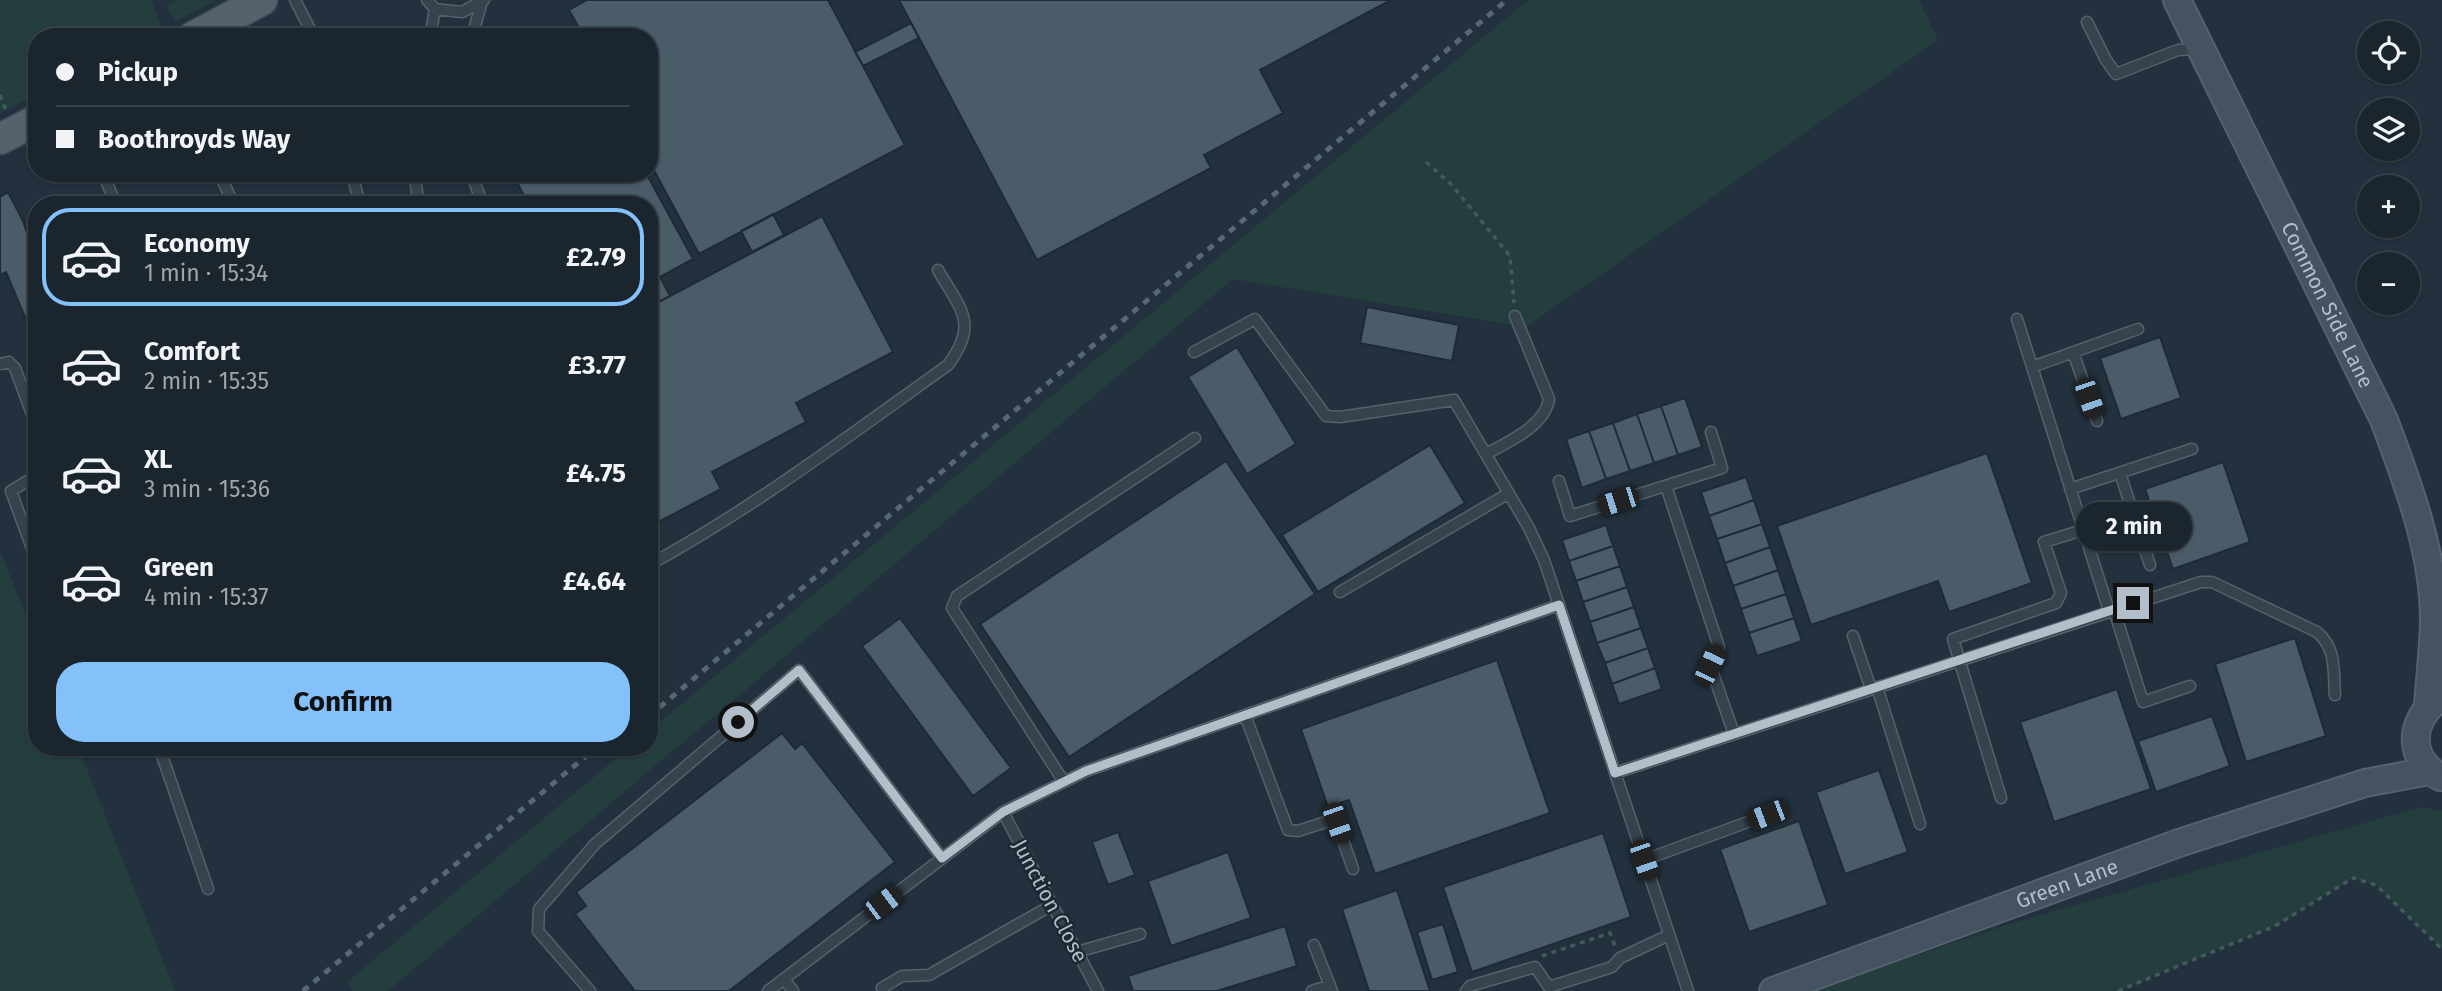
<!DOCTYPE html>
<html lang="en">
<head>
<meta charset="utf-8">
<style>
  body { margin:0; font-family:"Fira Sans",sans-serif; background:#232d36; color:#f1f3f6; height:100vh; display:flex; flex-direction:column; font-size:26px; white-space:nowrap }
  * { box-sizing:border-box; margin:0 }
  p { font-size:23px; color:#9fa5aa }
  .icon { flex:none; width:38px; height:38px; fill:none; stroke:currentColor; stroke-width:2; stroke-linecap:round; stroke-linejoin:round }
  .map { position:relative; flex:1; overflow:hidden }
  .panel { position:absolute; left:28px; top:196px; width:630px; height:560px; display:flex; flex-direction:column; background:#1a252e; border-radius:28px; box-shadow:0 2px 5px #0004,0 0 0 2px #38424a }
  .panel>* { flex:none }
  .banner { position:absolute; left:28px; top:28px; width:630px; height:154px; border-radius:28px; box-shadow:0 2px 5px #0004,0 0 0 2px #38424a; display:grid; align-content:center; height:154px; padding:0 28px; background:#1a252e }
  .fabs { position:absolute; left:2357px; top:21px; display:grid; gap:14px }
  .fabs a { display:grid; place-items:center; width:63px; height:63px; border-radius:50%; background:#1a252e; box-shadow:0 2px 5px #0004,0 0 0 2px #38424a; font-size:35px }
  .end { position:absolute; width:32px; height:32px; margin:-16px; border:9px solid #b2bec9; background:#111; box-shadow:0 0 0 4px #111 }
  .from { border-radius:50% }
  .bubble { position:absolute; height:49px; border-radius:24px; background:#1a252e; box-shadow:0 2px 5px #0004,0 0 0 2px #38424a; font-size:23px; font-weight:700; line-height:49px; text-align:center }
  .car { position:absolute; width:21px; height:42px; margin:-21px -10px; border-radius:9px; box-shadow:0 0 5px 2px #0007; background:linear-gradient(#222 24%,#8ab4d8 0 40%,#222 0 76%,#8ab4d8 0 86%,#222 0) }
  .banner b { display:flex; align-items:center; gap:24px; height:66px; font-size:26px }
  .banner b+b { border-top:2px solid #38424a }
  .banner i { width:18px; height:18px; background:#f1f3f6 }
  ul { padding:12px 0 0; list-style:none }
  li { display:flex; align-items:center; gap:21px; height:98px; margin:0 14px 10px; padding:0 14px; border:4px solid transparent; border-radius:28px }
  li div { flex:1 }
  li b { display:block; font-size:26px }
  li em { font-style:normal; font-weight:700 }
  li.selected { border-color:#84c1fb }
  li>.icon { width:63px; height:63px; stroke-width:1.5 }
  .primary-button { display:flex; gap:14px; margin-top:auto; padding:14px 28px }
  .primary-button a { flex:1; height:80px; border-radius:28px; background:#84c1fb; color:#111; font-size:28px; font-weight:700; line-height:80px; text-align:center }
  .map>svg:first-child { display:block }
  .green { fill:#243e3e }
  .building { fill:#4b5c69; stroke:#1e2a34; stroke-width:2 }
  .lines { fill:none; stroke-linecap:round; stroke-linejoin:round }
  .lane-casing { stroke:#55616b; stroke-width:13 }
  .secondary-casing { stroke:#55616b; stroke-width:30 }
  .primary-casing { stroke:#404c56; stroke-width:33 }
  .path { stroke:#425b5a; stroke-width:3.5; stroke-dasharray:5 5; stroke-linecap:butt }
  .lane { stroke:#36434d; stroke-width:10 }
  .secondary { stroke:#445261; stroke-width:26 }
  .primary { stroke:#54626e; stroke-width:30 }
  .rail { stroke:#586775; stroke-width:5; stroke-dasharray:7 7; stroke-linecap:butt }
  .route { stroke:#b2bec9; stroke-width:9 }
  .labels { text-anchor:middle; stroke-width:5; stroke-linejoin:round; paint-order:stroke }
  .street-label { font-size:21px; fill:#b2bec9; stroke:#1c2832 }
</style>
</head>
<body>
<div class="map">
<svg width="2442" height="991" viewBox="0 0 2442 991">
  <rect width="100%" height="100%" fill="#22313d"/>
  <path class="green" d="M0 0H151L162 28 144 37H37V94L0 113Z
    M177 0H217L176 21 166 6Z
    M1528 0H1919L1938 40 1526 327 1233 279 388 991H353L347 982 630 747H649V731Z
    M0 551 37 643V747H78L175 991H0Z
    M2421 807 2442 811V949L2376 885 2353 878 2275 926 2118 991H1812L2009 924Z"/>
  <path class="building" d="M587 0H828L905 145 699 254 649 161V37H584L569 10Z
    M899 0H1391L1260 70 1283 113 1204 155 1211 168 1037 260Z
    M911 23 919 38 863 66 855 52Z
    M578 26 584 37H558Z
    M512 173H646L693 259 660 277 670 296 649 307V205H529Z
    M8 192 23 221 37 263V326L30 329 6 272 0 275V197Z
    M773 214 784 235 752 252 741 231Z
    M822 216 893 352 796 403 806 422 712 472 721 489 649 527V307Z
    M1367 307 1459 325 1452 361 1360 343Z
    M2160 337 2181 398 2121 419 2100 358Z
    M1237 347 1296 444 1247 474 1188 377Z
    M1685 398 1702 447 1678 455 1661 406Z
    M1661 406 1678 455 1654 463 1637 414Z
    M1637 414 1654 463 1630 471 1613 423Z
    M1613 423 1630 471 1606 479 1589 431Z
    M1589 431 1606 479 1582 488 1566 439Z
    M1430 445 1465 503 1318 592 1282 535Z
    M1987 453 2032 583 1949 612 1938 581 1811 625 1777 526Z
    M1226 461 1315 594 1069 757 980 624Z
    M2223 462 2250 542 2173 569 2145 489Z
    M1746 477 1754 500 1709 516 1701 492Z
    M1754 500 1762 524 1717 539 1709 516Z
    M1762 524 1770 547 1725 563 1717 539Z
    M1606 525 1613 546 1569 561 1562 540Z
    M1613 546 1620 566 1576 581 1569 561Z
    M1770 547 1778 570 1733 586 1725 563Z
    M1620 566 1627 587 1583 602 1576 581Z
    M1778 570 1786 594 1741 609 1733 586Z
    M1627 587 1634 607 1590 622 1583 602Z
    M1786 594 1794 618 1749 633 1741 609Z
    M1634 607 1641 628 1597 643 1590 622Z
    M900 618 1011 768 973 796 862 646Z
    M1794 618 1802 641 1757 656 1749 633Z
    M1641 628 1648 648 1605 663 1597 643Z
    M2295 638 2326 736 2246 762 2215 664Z
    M1648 648 1655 668 1612 684 1605 663Z
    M1497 660 1550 813 1375 874 1349 800 1328 807 1301 729Z
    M1655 668 1662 689 1619 704 1612 684Z
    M2117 689 2151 789 2054 822 2020 722Z
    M2212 716 2230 766 2156 792 2138 741Z
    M782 733 795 749 802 743 895 862 729 991H635L575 914 586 906 576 892Z
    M1879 770 1908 852 1845 874 1816 792Z
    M1799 821 1828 905 1749 932 1720 849Z
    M1118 832 1135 875 1108 885 1092 842Z
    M1603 833 1631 917 1472 972 1443 887Z
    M1228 852 1251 918 1171 946 1148 881Z
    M1397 890 1430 991H1369L1342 909Z
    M1443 924 1458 972 1432 980 1417 932Z
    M1285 926 1297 966 1217 991H1133L1128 976Z"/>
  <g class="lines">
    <defs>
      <path id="lane" d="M295 0 314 37
        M427 0 435 9 462 12 484 0
        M2087 22 2106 60 2116 74 2178 50 2198 49
        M430 37 435 9
        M472 37 482 1
        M103 173 116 205
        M219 173 234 205
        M352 173 360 205
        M414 173 419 205
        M471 173 483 205
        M2017 319 2109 611
        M1194 352 1255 319 1326 416 1340 417 1454 400 1529 528 1544 560 1688 991
        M2073 352 2097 421
        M0 364 9 362 15 368 37 428
        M2032 367 2138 329
        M1486 454C1508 442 1545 426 1549 399L1515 316
        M2120 473 2150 565
        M37 475 11 491 37 562
        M1559 481 1570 516 1722 468 1711 432
        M1666 486 1719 647 1710 665 1734 734
        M2070 489 2192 449
        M649 565C755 507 850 435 948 365 979 323 961 310 938 270
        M1340 592 1509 493
        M2114 610 2143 702 2190 686
        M1853 636 1871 689
        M1877 687 1920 824
        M1245 715 1288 830 1298 831 1332 820 1337 823 1353 869
        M159 747 208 889
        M1615 773 2201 582H2212L2317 632C2337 649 2333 670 2335 695
        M1064 782 952 608 957 596 1195 438
        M2001 798 1953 639 2056 603 2061 593 2044 542 2083 530
        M1003 812 1098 991
        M1644 860 1767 815
        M1314 945 1332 991
        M1077 952 1140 934
        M784 979 793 991
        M590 991 538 931 539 909 595 844 799 670 942 858
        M768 991 1003 812 1086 771 1559 605
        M883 991 882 988 902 976 929 975 1052 905
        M1312 991 1330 985
        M1466 991 1470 986 1535 967 1549 987 1612 967 1620 958 1669 935"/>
      <g id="secondary">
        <path id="s1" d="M2177 0 2384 420C2408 484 2435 554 2434 624 2433 651 2430 679 2428 705"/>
        <path d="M2440 777C2405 757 2410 718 2441 697"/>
        <path id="s2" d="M1773 991 2179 843 2365 783 2429 771"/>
      </g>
      <path id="primary" d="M193 37 262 0
        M0 139 37 120"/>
    </defs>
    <use href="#lane" class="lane-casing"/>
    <use href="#secondary" class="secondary-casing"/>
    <use href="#primary" class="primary-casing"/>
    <path class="path" d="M0 95 6 110
      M1426 162 1451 184 1510 256 1514 303
      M1542 956 1610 933 1615 946
      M2118 991 2275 926 2353 878 2376 885 2442 949"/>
    <use href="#lane" class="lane"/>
    <use href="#secondary" class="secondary"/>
    <use href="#primary" class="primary"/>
    <path class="rail" d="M649 716 1507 0
      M303 991 597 747"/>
  </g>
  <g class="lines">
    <path class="route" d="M738 722 799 670 942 858 1003 812 1086 771 1559 605 1615 773 2133 603"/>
  </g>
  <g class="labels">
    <g class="street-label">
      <text dy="7" stroke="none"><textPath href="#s1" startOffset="340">Common Side Lane</textPath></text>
      <text dy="7" stroke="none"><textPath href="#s2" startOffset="313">Green Lane</textPath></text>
      <text transform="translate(1050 901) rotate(62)" y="7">Junction Close</text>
    </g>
  </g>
</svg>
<div class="fabs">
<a><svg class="icon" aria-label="locate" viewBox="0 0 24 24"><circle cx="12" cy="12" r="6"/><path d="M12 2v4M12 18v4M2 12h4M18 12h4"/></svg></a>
<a><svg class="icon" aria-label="layers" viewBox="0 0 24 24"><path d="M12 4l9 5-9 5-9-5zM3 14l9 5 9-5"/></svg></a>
<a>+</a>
<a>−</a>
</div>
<i class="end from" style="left:738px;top:722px"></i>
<i class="end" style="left:2133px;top:603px"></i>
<div class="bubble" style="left:2076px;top:502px;width:116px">2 min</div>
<i class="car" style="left:2089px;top:398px;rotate:161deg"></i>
<i class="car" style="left:1618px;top:501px;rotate:252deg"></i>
<i class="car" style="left:1710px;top:665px;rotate:25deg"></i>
<i class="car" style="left:1767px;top:815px;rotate:249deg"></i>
<i class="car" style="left:1337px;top:823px;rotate:161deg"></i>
<i class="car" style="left:1644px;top:860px;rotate:161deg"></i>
<i class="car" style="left:883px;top:903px;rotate:53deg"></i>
<div class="banner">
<b><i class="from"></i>Pickup</b>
<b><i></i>Boothroyds Way</b>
</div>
<section class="panel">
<ul>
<li class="selected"><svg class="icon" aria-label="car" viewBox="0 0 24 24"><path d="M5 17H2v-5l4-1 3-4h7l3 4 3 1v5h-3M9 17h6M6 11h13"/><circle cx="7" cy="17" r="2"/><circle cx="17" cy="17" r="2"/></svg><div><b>Economy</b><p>1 min · 15:34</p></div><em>£2.79</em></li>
<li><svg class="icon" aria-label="car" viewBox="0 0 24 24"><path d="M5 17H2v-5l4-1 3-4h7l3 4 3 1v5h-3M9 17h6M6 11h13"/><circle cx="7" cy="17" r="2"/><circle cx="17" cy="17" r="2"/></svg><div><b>Comfort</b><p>2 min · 15:35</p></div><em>£3.77</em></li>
<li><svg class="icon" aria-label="car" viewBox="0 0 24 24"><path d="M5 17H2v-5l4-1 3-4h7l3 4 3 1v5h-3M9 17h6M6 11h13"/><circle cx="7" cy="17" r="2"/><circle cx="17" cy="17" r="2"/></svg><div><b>XL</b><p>3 min · 15:36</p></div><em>£4.75</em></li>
<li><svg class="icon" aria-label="car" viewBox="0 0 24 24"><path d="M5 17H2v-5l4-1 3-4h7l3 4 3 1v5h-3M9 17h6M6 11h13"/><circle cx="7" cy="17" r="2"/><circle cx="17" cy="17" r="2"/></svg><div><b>Green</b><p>4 min · 15:37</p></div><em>£4.64</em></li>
</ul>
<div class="primary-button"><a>Confirm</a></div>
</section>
</div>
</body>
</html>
